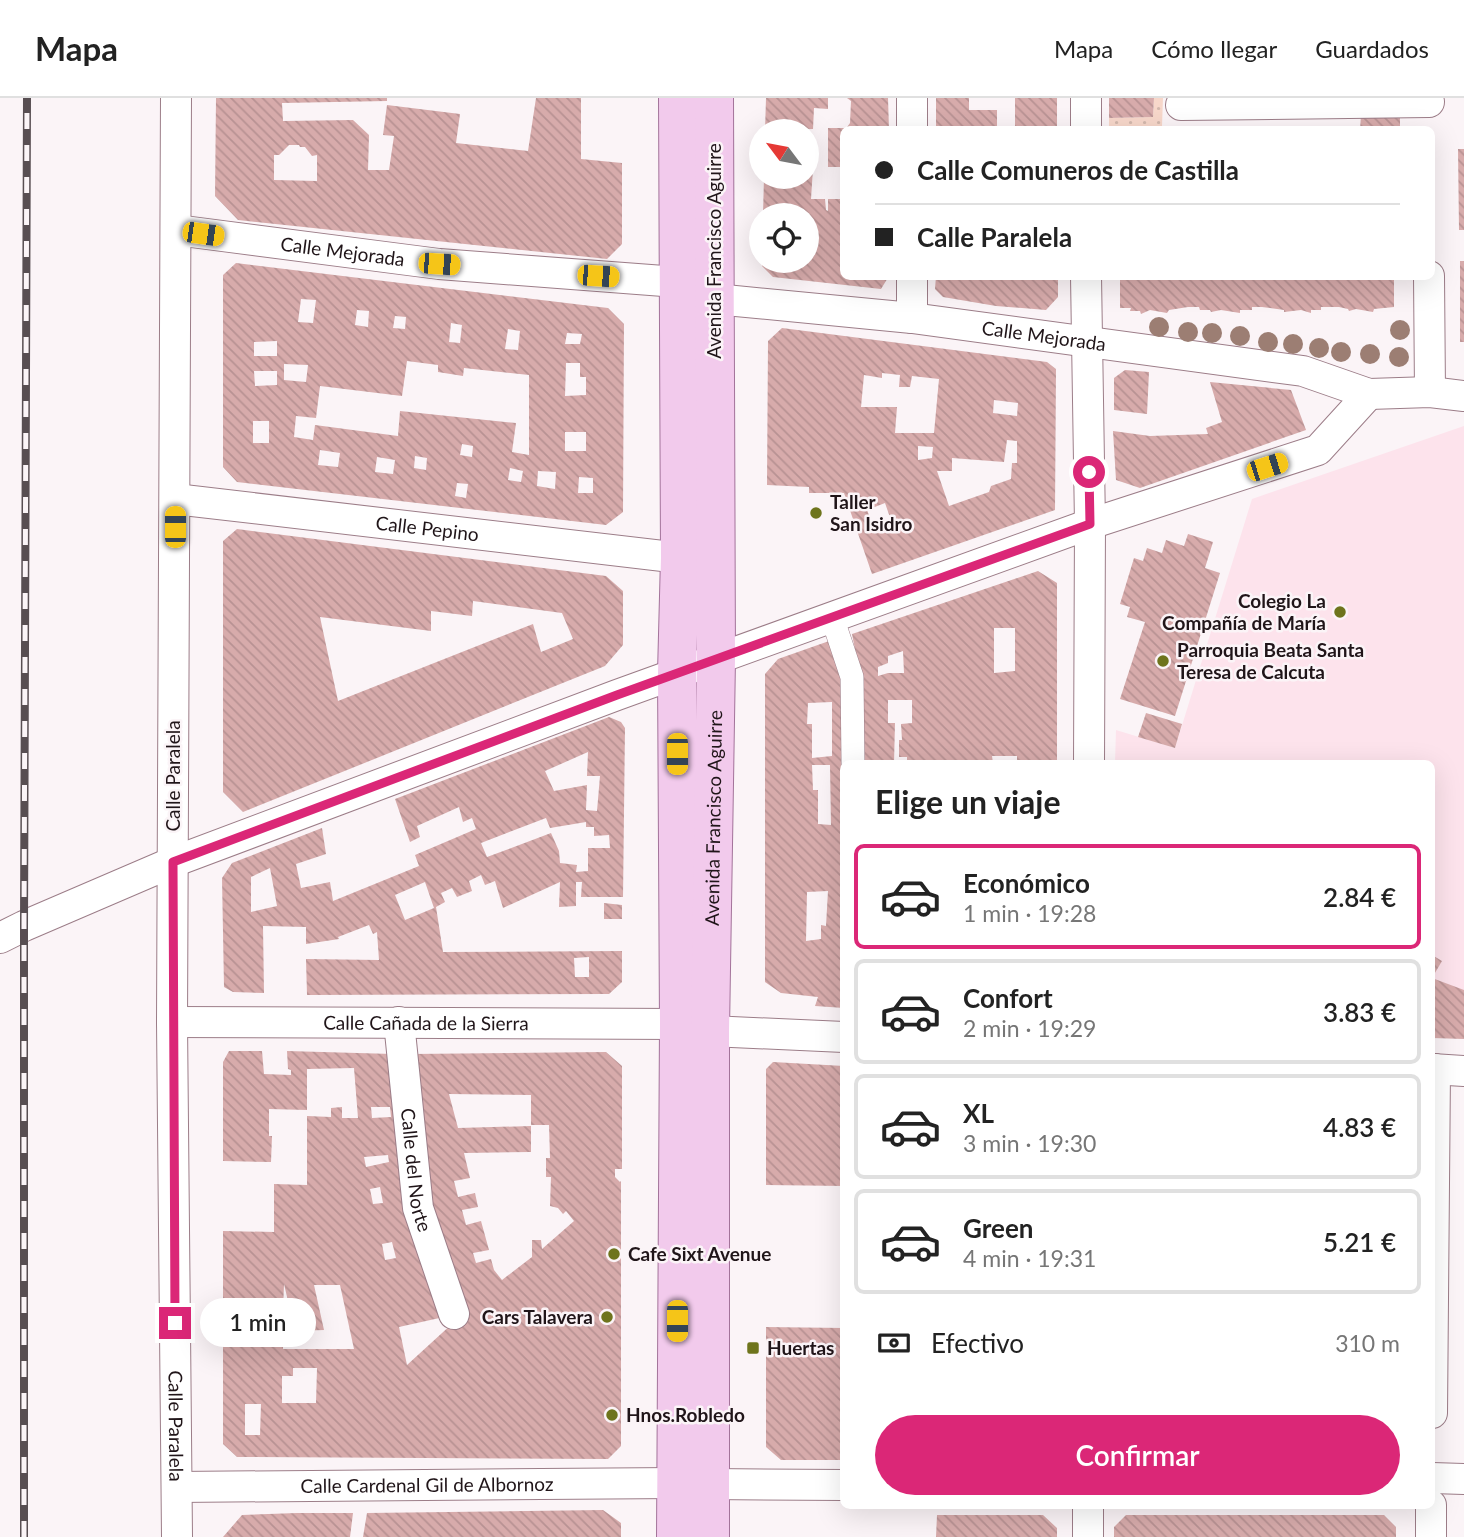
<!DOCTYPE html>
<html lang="es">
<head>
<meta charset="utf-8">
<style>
  body { margin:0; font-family:Lato,sans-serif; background:#f6f6f6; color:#222; height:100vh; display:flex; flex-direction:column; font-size:26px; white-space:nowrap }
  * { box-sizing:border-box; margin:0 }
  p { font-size:23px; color:#767676 }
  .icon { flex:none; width:38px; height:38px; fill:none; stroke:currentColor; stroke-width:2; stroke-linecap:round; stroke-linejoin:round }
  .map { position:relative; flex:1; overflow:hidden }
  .panel { position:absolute; left:840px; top:662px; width:595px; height:749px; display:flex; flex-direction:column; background:#fff; border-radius:10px; box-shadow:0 7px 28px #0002 }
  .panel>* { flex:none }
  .top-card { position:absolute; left:840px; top:28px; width:595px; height:154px; border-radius:10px; box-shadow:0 7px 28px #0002; display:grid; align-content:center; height:154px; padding:0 35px; background:#fff }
  .needle { width:46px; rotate:302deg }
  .tools { position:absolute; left:749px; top:21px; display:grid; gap:14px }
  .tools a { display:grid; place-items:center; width:70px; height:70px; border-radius:50%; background:#fff; box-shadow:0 7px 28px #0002; font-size:35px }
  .end { position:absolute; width:32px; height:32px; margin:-16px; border:9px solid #db2777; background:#fff; box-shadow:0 0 0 4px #fff }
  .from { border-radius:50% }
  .bubble { position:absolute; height:49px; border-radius:24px; background:#fff; box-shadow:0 7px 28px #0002; font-size:23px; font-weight:600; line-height:49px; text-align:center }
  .car { position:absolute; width:21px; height:42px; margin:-21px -10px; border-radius:9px; box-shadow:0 0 5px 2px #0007; background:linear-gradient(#f5c518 24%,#345 0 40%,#f5c518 0 76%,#345 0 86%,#f5c518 0) }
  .top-card b { display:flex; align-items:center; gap:24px; height:66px; font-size:26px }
  .top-card b+b { border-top:2px solid #e0e0e0 }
  .top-card i { width:18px; height:18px; background:#222 }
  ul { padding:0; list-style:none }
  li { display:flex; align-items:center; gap:21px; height:105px; margin:0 14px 10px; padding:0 21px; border:4px solid #e0e0e0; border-radius:10px }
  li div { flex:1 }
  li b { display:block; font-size:26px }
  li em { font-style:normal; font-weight:600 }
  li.current { border-color:#db2777 }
  li>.icon { width:63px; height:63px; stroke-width:1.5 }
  h2 { padding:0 35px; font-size:32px; line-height:84px }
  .pay { display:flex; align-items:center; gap:18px; height:77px; padding:0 35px; font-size:26px }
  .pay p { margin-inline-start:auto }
  .button { display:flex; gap:14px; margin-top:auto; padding:14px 35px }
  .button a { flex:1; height:80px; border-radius:42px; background:#db2777; color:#fff; font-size:28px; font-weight:600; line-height:80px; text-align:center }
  header { display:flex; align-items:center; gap:42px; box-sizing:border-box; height:98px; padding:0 35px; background:#fff; border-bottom:2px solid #e0e0e0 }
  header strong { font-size:33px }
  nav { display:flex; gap:38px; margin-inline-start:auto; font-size:24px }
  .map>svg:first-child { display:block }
  .built { fill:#fde3ec }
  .grass { fill:url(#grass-dots) }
  .building { fill:url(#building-back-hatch); fill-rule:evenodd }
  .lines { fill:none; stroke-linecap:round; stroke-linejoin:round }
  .pedestrian-casing { stroke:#9c7d88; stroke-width:24 }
  .minor-casing { stroke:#9c7d88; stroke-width:32 }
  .primary-casing { stroke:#a3739a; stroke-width:40 }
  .pedestrian { stroke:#fff; stroke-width:23 }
  .minor { stroke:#fff; stroke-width:30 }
  .primary { stroke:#f2caec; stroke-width:38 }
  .rail-casing { stroke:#584e52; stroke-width:8 }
  .rail { stroke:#fbf4f7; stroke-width:5; stroke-dasharray:16; stroke-linecap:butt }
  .tree { fill:#9c7e73 }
  .route { stroke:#db2777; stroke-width:9 }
  .poi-dot { fill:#6e741c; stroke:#fbf4f7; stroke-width:2.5 }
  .labels { text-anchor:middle; stroke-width:5; stroke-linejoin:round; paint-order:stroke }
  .street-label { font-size:19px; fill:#201519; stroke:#fbf4f7 }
  .poi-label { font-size:19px; font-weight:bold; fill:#201519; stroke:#fbf4f7; text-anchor:start }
</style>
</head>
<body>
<header>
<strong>Mapa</strong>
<nav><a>Mapa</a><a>Cómo llegar</a><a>Guardados</a></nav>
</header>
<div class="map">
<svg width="1464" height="1439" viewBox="0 0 1464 1439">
  <defs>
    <pattern id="grass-dots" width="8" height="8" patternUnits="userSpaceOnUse" patternTransform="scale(1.75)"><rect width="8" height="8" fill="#f7d7ca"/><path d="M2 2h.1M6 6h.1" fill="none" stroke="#d3b8ad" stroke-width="1.8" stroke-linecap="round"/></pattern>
    <pattern id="building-back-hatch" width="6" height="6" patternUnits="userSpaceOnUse" patternTransform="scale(1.75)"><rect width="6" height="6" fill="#d7abab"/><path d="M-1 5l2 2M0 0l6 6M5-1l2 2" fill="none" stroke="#b89293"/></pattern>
  </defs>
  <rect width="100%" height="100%" fill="#fbf4f7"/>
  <path class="built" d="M1464 328V893L1432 881V665H1115L1116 632 1175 650 1252 401Z"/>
  <path class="grass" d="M1154 0H1163L1162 28H1109V20L1153 19Z"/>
  <path class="building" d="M216 0H387V3L282 5 283 23 353 22 369 37 368 72H389L394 38 383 37 387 7 460 16 456 45 528 53 536 0H581V61L622 65V146L607 161 238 122 215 98ZM289 47H299L300 49H305L312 58 317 57V83L274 82V57H279Z
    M766 0H828V11L814 10 813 31 765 33Z
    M847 0H888L889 32H845L850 25 851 3Z
    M936 0H969V12H997V32H936Z
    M1015 0H1057V32H1015Z
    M1109 0H1154L1153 19 1109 20Z
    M1361 17 1400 18V32H1360Z
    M828 30H844V69H828Z
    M1458 51H1464V132H1459Z
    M807 54 811 57 810 70H813L811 101H825L826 112 828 113V101H844V178H889L881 191 773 179 762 168V163H807V117H763L764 79H807Z
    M1460 163H1464V244H1460Z
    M236 165 608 210 624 226 623 414 606 427 237 384 223 369V177ZM301 201 316 202 313 225 298 224ZM357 212 369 213 368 229 355 227ZM395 218 406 219 405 231 393 230ZM451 225 462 227 460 245 449 244ZM508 231 520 233 518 252 505 251ZM567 235 582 236 580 246H565ZM277 243V258H254V244ZM407 263 438 267V274L463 278 464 270 529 277V357L512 354 516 325 400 313 398 338 315 327 313 342 294 339 296 318 316 320 320 288 402 298ZM566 265H580V279H586V297L565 298ZM284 266 308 267 306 284 284 282ZM254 273H277V287L255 288ZM253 323H269V345H253ZM565 334H586V353H565ZM462 346 473 348 472 359 460 357ZM320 352 340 355 338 369 318 367ZM415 358 427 360 426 372 414 370ZM377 359 395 362 393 376 375 374ZM510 370 523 373 521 384 508 382ZM538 373 556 374 555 391 537 388ZM579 379 593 380V395H578ZM457 385 468 386 466 400 455 398Z
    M936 178H998V181L1025 182V178H1058V199L1046 212 996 208 943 199 935 191Z
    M1120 178H1394V209L1374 211 1373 214 1356 211 1349 213 1348 211 1339 209H1321V212H1311V215L1301 212 1284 214V212L1262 209H1252V212H1240V215L1221 212 1211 214 1210 212H1200L1199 209H1188L1169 212 1167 215 1150 212 1141 216 1140 213H1130L1131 210H1120Z
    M782 230 1047 264 1056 271 1055 412 872 476 844 395H809V389L767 387 768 243ZM882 275 900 277 899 289H910L912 278 939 281 934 335H895L897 309H861L864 277 882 280ZM994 302 1018 305 1017 318 993 315ZM1007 342 1017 343V365H1012L1011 381 991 388 989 394 949 408 937 373H952V360L1004 364ZM918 348 933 349 932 360 918 362ZM885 405 893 428 876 435 867 412Z
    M1125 272 1149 274 1147 316 1114 312V280Z
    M1210 284 1291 292 1306 332 1140 390 1116 382 1113 333 1150 338 1208 336 1206 330 1222 324Z
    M237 431 606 478 623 493V547L605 568 243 714 223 694V443ZM473 503 562 515 573 541 541 554 533 526 338 603 320 519 431 533V513L472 518Z
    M1188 436 1213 444 1205 470 1220 475 1175 618 1120 601 1145 524 1127 519 1130 509 1120 506 1134 460 1143 463 1147 450 1162 455 1166 442 1184 448Z
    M1038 473 1057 485V665H1017V658H992L993 665H907V659H899V642H902L901 626 912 625V602H888V625H895L894 665H860L859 572 852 536ZM994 530H1015V573L994 575ZM903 553 904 575H888L878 578V569L888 565V558Z
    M832 542 847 588 844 665V910L815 908 818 899 781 895 765 884V576L778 561ZM832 604V658L812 660V626H807L808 605ZM812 667H830L831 727 818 726V692H813ZM828 793 826 828 821 827V841L806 843 807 794Z
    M1146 615 1182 626 1175 650 1138 639Z
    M609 619 621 624 625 630 623 799H581L582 784H576V808L559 809 560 784 503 810 495 783 485 787 481 777 469 783 472 793 457 799 452 790 441 795 445 804 436 809 443 854 622 853V884L609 896 307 897 306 861 379 862 377 834 373 836 369 827 338 839 339 841 306 846V829L263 828 264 895 233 894 224 889 222 780 232 765 322 730 326 756 296 766 301 790 330 784 333 803 419 768 415 757 476 731 472 720 463 724 459 709 417 728 420 739 410 744 395 701ZM588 654 587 678H600L597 713 586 712 587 687 554 693 545 673ZM546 720 550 730 586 724V729H594V738L609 737 610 750H588V773L576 774 577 767 560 765 559 753 551 735 487 759 481 745ZM270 770 277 808 251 814V779ZM425 784 434 810 405 822 395 797ZM589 859V879H575L574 860Z
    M604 805 622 807V821H604Z
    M1432 857 1442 863 1432 880 1464 892V941L1432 940Z
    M229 953H262L264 976 291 977V972L288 971 287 953 393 956 444 1219 399 1229 407 1267 465 1214 430 1120 411 956 606 954 622 968V1071H615V1079L620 1084 621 1083V1348L608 1361 237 1359 223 1346V1133L274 1134V1086L307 1087V1018L331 1019V1010L342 1009V1020H358L354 970 307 971V1012L269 1011V1038H272L271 1064 223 1063V964ZM449 996 531 997V1027H549L550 1060H546V1079H551L550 1108 558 1110 563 1116 566 1113 574 1123 542 1151 541 1142H532V1159L502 1182 494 1172 491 1161 476 1165 473 1155 489 1152 481 1123 466 1127 462 1112 478 1109 475 1095 458 1099 454 1083 470 1080 464 1055 531 1054V1028L458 1030ZM371 1009H390L391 1019 372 1020ZM388 1057 389 1064 366 1069 364 1059ZM380 1089 383 1105 373 1106 370 1091ZM392 1144 396 1160 385 1162 382 1146ZM284 1186 295 1233 324 1232 314 1187H340L354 1251H283V1242H273L274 1212 283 1213ZM293 1270H317L316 1305H282V1278H293ZM245 1306H261L260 1337H245Z
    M773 964 844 968V1088L766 1087V971Z
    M766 1229 844 1230V1362H781L766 1349Z
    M603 1412 621 1425V1439H363L367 1415Z
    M297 1415H353L350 1439H223L242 1417Z
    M937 1417H1043L1057 1430V1439H936Z
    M1126 1417H1384L1396 1429V1439H1114V1429Z"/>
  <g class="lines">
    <defs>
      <path id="pedestrian" d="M832 519 852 579 853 665"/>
      <g id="minor">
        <path id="s1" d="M176 0 172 924 177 1439"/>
        <path d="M1181 7 1429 4"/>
        <path d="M912 32V0"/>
        <path d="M1086 32V0"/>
        <path id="s2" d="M176 132 439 166 677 184"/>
        <path d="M1086 178 1090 426 1089 665"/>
        <path d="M1429 178 1430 294"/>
        <path id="s3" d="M715 201 912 220 1303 273 1369 296 1430 294 1464 298"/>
        <path d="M912 220V178"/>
        <path id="s4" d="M175 401 680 460"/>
        <path d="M0 840 24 828 173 764 617 597 1090 426 1318 352 1369 296"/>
        <path id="s5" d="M172 924 679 926"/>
        <path id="s6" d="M399 924 418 1110 454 1216"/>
        <path d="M710 933 844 939"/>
        <path d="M1432 971 1464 973"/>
        <path d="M1432 1315 1435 971"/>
        <path d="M1432 1380 1464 1381"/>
        <path d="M710 1386 844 1387"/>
        <path id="s7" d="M177 1389 676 1385"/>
        <path d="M1088 1439V1407"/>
        <path d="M1431 1439V1407"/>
      </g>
      <g id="primary">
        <path d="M676 1439 679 926 677 575 680 460 678 0"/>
        <path id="s8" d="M710 1439V933L716 561 714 0"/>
      </g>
    </defs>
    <use href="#pedestrian" class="pedestrian-casing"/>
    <use href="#minor" class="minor-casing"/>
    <use href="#primary" class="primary-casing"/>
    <use href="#pedestrian" class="pedestrian"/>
    <use href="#minor" class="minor"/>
    <use href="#primary" class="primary"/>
    <defs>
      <path id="rail" d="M24 1439V828L27 0"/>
    </defs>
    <use href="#rail" class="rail-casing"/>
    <use href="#rail" class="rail"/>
  </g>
  <g class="tree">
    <circle cx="1159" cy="229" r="10"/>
    <circle cx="1400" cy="232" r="10"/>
    <circle cx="1188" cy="234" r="10"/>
    <circle cx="1212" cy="235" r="10"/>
    <circle cx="1240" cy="238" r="10"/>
    <circle cx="1268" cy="244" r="10"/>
    <circle cx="1293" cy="246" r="10"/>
    <circle cx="1319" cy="250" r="10"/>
    <circle cx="1341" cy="254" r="10"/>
    <circle cx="1370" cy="256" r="10"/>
    <circle cx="1399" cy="259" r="10"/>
  </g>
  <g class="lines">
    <path class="route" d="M175 1225 173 764 617 597 1090 426 1089 374"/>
  </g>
  <g class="poi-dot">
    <circle cx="816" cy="415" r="7"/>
    <circle cx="1340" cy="514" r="7"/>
    <circle cx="1163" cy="563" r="7"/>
    <circle cx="614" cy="1156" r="7"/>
    <circle cx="607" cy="1219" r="7"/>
    <rect x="746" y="1243" width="14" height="14" rx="3.5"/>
    <circle cx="612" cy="1317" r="7"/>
  </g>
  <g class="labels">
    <g class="street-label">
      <text transform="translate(714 153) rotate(-90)" y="7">Avenida Francisco Aguirre</text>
      <text dy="7" stroke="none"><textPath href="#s2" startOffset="168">Calle Mejorada</textPath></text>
      <text dy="7" stroke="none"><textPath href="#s3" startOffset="331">Calle Mejorada</textPath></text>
      <text dy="7" stroke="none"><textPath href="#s4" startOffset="254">Calle Pepino</textPath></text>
      <text transform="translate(173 678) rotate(-90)" y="7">Calle Paralela</text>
      <text dy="7" stroke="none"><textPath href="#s8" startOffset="719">Avenida Francisco Aguirre</textPath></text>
      <text dy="7" stroke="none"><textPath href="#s5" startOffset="254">Calle Cañada de la Sierra</textPath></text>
      <text dy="7" stroke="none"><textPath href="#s6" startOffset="149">Calle del Norte</textPath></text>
      <text dy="7" stroke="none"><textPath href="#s1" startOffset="1328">Calle Paralela</textPath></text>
      <text dy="7" stroke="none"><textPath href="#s7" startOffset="250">Calle Cardenal Gil de Albornoz</textPath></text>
    </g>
    <g class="poi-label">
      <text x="830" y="411">Taller<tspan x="830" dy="22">San Isidro</tspan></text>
      <text x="1326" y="510" text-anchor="end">Colegio La<tspan x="1326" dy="22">Compañía de María</tspan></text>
      <text x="1177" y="559">Parroquia Beata Santa<tspan x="1177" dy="22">Teresa de Calcuta</tspan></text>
      <text x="628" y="1163">Cafe Sixt Avenue</text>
      <text x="593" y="1226" text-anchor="end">Cars Talavera</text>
      <text x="767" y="1257">Huertas</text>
      <text x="626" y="1324">Hnos.Robledo</text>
    </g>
  </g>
</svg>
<div class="tools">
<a><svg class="needle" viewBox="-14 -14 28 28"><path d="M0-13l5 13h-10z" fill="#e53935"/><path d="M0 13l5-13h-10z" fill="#767676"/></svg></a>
<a><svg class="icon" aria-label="locate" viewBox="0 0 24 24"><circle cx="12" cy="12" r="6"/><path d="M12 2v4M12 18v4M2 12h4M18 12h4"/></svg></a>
</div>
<i class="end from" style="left:1089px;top:374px"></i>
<i class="end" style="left:175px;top:1225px"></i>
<div class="bubble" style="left:200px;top:1200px;width:116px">1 min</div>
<i class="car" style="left:203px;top:136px;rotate:98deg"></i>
<i class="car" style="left:439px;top:166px;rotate:94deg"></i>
<i class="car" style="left:598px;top:178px;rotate:94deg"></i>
<i class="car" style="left:1267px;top:369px;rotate:72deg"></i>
<i class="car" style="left:175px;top:429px;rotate:0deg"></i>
<i class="car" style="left:677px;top:656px;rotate:180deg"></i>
<i class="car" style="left:677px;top:1223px;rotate:180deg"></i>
<div class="top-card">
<b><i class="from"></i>Calle Comuneros de Castilla</b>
<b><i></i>Calle Paralela</b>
</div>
<section class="panel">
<h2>Elige un viaje</h2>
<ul>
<li class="current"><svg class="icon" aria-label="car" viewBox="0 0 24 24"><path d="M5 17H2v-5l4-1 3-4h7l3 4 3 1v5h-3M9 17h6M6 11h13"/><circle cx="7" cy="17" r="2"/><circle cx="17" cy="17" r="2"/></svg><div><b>Económico</b><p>1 min · 19:28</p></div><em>2.84 €</em></li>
<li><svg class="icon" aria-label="car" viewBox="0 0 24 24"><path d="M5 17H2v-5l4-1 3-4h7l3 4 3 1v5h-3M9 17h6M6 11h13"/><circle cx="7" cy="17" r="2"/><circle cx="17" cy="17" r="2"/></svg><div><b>Confort</b><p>2 min · 19:29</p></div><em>3.83 €</em></li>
<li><svg class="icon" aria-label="car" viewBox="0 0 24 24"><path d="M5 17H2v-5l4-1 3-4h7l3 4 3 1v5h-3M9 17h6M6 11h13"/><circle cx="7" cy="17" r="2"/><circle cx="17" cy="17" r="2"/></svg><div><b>XL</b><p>3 min · 19:30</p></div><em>4.83 €</em></li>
<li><svg class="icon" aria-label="car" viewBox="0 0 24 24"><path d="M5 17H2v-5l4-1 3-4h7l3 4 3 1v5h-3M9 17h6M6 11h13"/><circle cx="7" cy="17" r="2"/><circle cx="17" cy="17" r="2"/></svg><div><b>Green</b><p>4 min · 19:31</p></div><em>5.21 €</em></li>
</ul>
<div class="pay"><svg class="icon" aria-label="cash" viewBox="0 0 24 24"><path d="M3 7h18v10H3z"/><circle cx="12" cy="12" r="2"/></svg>Efectivo<p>310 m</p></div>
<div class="button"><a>Confirmar</a></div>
</section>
</div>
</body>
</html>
